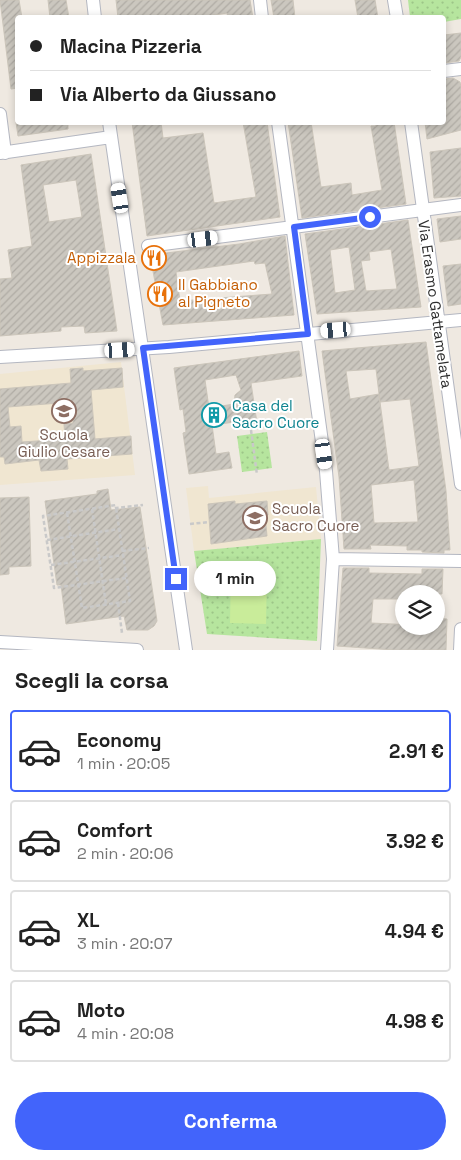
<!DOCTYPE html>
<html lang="it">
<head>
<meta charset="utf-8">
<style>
  body { margin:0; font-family:"Space Grotesk",sans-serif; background:#f2f2f2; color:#222; height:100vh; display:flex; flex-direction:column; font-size:19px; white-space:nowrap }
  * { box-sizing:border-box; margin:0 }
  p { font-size:16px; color:#767676 }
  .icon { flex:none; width:28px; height:28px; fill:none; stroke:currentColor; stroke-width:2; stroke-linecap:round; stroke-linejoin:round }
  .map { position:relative; height:650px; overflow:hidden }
  .side { display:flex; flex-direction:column; background:#fff; flex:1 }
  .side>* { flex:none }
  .top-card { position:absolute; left:15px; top:15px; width:431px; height:110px; border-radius:5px; box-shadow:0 2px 8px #0003; display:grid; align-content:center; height:110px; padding:0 15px; background:#fff }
  .fabs { position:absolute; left:395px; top:585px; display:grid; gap:10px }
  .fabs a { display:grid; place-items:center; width:50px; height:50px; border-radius:50%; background:#fff; box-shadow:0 2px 8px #0003; font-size:25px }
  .end { position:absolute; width:22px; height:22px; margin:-11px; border:6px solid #4264fb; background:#fff; box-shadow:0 0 0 2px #fff }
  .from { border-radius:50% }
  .bubble { position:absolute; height:35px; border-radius:18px; background:#fff; box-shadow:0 2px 8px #0003; font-size:16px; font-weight:800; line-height:35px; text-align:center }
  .car { position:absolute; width:15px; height:30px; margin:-15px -8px; border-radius:6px; box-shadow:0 0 4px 1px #0007; background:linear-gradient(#fff 24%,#345 0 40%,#fff 0 76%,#345 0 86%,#fff 0) }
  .top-card b { display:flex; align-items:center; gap:18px; height:48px; font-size:19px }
  .top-card b+b { border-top:1px solid #e0e0e0 }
  .top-card i { width:12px; height:12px; background:#222 }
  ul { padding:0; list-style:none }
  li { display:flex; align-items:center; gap:15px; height:82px; margin:0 10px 8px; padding:0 5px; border:2px solid #e0e0e0; border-radius:5px }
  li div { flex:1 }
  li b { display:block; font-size:19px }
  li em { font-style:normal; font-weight:800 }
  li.active { border-color:#4264fb }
  li>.icon { width:45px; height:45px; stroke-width:1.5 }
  h2 { padding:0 15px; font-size:22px; line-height:60px }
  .button { display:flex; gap:10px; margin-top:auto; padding:10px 15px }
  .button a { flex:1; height:58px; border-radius:30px; background:#4264fb; color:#fff; font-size:20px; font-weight:800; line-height:58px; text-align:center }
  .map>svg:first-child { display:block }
  .education { fill:#f0e6d1 }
  .green { fill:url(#green-dots) }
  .pitch { fill:#c9ec9a }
  .building { fill:url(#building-hatch); stroke:#cbc5ba; fill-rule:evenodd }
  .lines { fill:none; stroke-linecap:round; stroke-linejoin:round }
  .minor-casing { stroke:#b4b7c1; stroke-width:14 }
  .path { stroke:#c9c9c9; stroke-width:2.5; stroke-dasharray:4 2.5; stroke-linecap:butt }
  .minor { stroke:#fff; stroke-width:12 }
  .route { stroke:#4264fb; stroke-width:6 }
  .labels { text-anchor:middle; stroke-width:4; stroke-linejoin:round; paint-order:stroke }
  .food-label { font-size:15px; fill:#c56008; stroke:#fff; text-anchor:end }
  .street-label { font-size:15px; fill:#2e2e2e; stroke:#fff }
  .culture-label { font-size:15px; fill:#0d838f; stroke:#fff; text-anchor:start }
  .education-label { font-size:15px; fill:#785e54; stroke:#fff }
</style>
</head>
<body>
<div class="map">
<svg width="461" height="650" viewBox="0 0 461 650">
  <defs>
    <pattern id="green-dots" width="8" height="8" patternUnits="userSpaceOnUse" patternTransform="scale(1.25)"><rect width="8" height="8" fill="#b6e59e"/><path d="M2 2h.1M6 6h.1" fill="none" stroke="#9dc588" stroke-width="1.8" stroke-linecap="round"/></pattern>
    <pattern id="building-hatch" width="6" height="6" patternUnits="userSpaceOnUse" patternTransform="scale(1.25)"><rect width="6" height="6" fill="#cbc7bf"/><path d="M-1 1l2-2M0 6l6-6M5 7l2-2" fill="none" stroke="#afaba4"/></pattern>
  </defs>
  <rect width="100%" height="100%" fill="#efe9e1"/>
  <path class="education" d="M121 362 135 475 0 485V374Z
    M208 486 209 498 316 487 321 539 194 551 186 488Z"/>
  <path class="green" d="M408 0H461V19L444 22V18L410 17Z
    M267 432 272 468 242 472 237 436Z
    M321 539 317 641 207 634 194 551Z"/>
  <path class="pitch" d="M231 568 267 569 266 624 230 623Z"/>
  <path class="building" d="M0 0H19L22 18H18V88L11 89Z
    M48 0H66L69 18H50Z
    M116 0H250L253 18H228L227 13 196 18H118Z
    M271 0H293L295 18H274Z
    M355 0H375L378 18H358Z
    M461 33V57L459 61 444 63V35Z
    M453 78 460 82 461 87V130L427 139 425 122H444V79Z
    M16 122H68V129L18 136Z
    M132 122H161L163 138 203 133 214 203 256 197 243 122H267L280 217 147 236Z
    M288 122H311L321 187 351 183 352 195 382 190 371 126H376L375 122H394L406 204 302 218Z
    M461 148V196L434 198 430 152Z
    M91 154 117 331 85 333 84 326 61 327V331L0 336V279L12 278 8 250 32 246 21 165ZM76 180 82 217 49 222 43 185Z
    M461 216V239L440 242 437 219Z
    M408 220 421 307 317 314 305 234ZM349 247 355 290 335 293 330 250ZM391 249 397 289 366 291 361 261 370 260 369 252Z
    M285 236 294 315 163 325 150 255 239 244ZM254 261 255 264 265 263 272 294 180 301 176 272Z
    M461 264V304L448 306 443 266Z
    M426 342 446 491 450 550H444V553L422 552V550H407V546L370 545 371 549H344L339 477 322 351ZM376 369 380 402 379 394 350 399 346 371ZM410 399 419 466 389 470 380 402ZM414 480 418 522 374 523 371 485Z
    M299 351 302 376 251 383 257 423 238 426 235 422 212 425 216 454 229 452 232 468 189 474 183 433 186 432 183 409 180 410 174 368ZM236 375 241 390 235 395 234 404 209 408 205 380Z
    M83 368V371L122 368 123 387 91 390 95 439 131 436 132 454 67 459 68 469 41 471 39 460 5 464 4 457H0V389L71 383 70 369ZM72 402 73 423 64 424 65 439 22 442 21 426 10 427 8 407Z
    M108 489 111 510 140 507 157 621 154 626 148 630H127L124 616 66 624 61 585H57L45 501 97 494V491Z
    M29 497 31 566 9 567V574L0 575V498Z
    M235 501V504L267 501 268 515H265L267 536 211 544 208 504Z
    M343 568H369V573L422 574V569H443L442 594H404V599H373L371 623 436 626V618L447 619 446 650H394L337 646Z"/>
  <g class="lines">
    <defs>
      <path id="minor" d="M93 0 95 18
        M260 0 262 18
        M394 0 397 18
        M444 71 461 69
        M0 114 5 153
        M109 122 186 650
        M278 122 326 471 333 559 327 650
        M411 122 461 484
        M0 153 111 137
        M148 246 461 205
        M0 357 169 347 461 320
        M333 559 461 561
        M0 642 137 650
        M460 650 461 629"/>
    </defs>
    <use href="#minor" class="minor-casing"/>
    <path class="path" d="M251 430 257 475
      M92 509 106 604
      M67 513 82 608 130 601 116 508
      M190 524 209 522
      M47 540 119 529
      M122 551 149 548
      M51 565 123 555
      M126 578 54 588 43 516 116 505V508L143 505
      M118 603 122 633"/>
    <use href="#minor" class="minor"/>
  </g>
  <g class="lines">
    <path class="route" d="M176 579 143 348 308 334 294 227 370 217"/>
  </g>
  <defs>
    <symbol id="restaurant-ring" viewBox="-11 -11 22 22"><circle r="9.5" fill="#fff" stroke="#e8710a" stroke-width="1.5"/><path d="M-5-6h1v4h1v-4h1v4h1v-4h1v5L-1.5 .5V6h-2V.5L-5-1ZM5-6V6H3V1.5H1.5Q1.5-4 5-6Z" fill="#e8710a"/></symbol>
    <symbol id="school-ring" viewBox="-11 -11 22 22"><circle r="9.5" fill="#fff" stroke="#8d6e63" stroke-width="1.5"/><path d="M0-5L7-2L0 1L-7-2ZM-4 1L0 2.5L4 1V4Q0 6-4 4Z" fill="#8d6e63"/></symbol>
    <symbol id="building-ring" viewBox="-11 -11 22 22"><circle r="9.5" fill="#fff" stroke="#0f9aa8" stroke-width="1.5"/><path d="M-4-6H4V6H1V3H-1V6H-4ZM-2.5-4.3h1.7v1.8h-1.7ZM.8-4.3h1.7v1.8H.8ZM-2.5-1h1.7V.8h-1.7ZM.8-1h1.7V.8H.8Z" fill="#0f9aa8"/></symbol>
  </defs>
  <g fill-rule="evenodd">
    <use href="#restaurant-ring" x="140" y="244" width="28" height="28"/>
    <use href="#restaurant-ring" x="146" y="280" width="28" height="28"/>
    <use href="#school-ring" x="50" y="397" width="28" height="28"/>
    <use href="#building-ring" x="200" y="401" width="28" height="28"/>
    <use href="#school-ring" x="241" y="504" width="28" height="28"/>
  </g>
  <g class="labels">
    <g class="food-label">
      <text x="136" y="263">Appizzala</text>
      <text x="178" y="290" text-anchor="start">Il Gabbiano<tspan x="178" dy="17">al Pigneto</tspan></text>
    </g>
    <g class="street-label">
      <text transform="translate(435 304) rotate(82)" y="5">Via Erasmo Gattamelata</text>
    </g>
    <g class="culture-label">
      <text x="232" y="411">Casa del<tspan x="232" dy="17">Sacro Cuore</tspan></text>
    </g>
    <g class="education-label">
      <text x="64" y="440">Scuola<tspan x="64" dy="17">Giulio Cesare</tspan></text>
      <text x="272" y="514" text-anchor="start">Scuola<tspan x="272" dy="17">Sacro Cuore</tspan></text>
    </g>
  </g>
</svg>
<div class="fabs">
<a><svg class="icon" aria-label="layers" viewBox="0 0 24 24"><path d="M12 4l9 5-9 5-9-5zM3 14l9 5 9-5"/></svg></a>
</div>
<i class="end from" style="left:370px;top:217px"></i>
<i class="end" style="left:176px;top:579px"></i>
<div class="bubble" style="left:194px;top:561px;width:82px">1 min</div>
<i class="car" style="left:120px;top:198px;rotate:351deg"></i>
<i class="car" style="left:203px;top:239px;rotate:83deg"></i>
<i class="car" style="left:336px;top:330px;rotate:265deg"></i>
<i class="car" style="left:120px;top:350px;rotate:87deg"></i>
<i class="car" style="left:324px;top:454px;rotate:172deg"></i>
<div class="top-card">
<b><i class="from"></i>Macina Pizzeria</b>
<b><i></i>Via Alberto da Giussano</b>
</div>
</div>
<section class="side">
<h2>Scegli la corsa</h2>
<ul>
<li class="active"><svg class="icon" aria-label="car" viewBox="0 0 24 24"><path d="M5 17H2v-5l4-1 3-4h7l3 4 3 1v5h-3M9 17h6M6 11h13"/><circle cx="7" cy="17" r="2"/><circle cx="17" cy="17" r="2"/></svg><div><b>Economy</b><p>1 min · 20:05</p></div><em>2.91 €</em></li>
<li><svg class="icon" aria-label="car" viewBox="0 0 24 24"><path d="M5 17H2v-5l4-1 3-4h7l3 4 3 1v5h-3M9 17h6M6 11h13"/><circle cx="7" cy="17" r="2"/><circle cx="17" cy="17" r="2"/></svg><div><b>Comfort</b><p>2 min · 20:06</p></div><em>3.92 €</em></li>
<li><svg class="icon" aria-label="car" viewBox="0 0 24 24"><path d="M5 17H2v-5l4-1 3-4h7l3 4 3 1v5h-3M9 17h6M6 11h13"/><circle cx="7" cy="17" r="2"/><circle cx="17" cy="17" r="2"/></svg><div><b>XL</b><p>3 min · 20:07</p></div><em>4.94 €</em></li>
<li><svg class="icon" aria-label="car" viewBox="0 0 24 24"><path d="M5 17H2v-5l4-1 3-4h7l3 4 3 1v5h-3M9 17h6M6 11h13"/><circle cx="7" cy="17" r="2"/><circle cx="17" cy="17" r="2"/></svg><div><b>Moto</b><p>4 min · 20:08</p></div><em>4.98 €</em></li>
</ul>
<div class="button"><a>Conferma</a></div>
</section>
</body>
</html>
